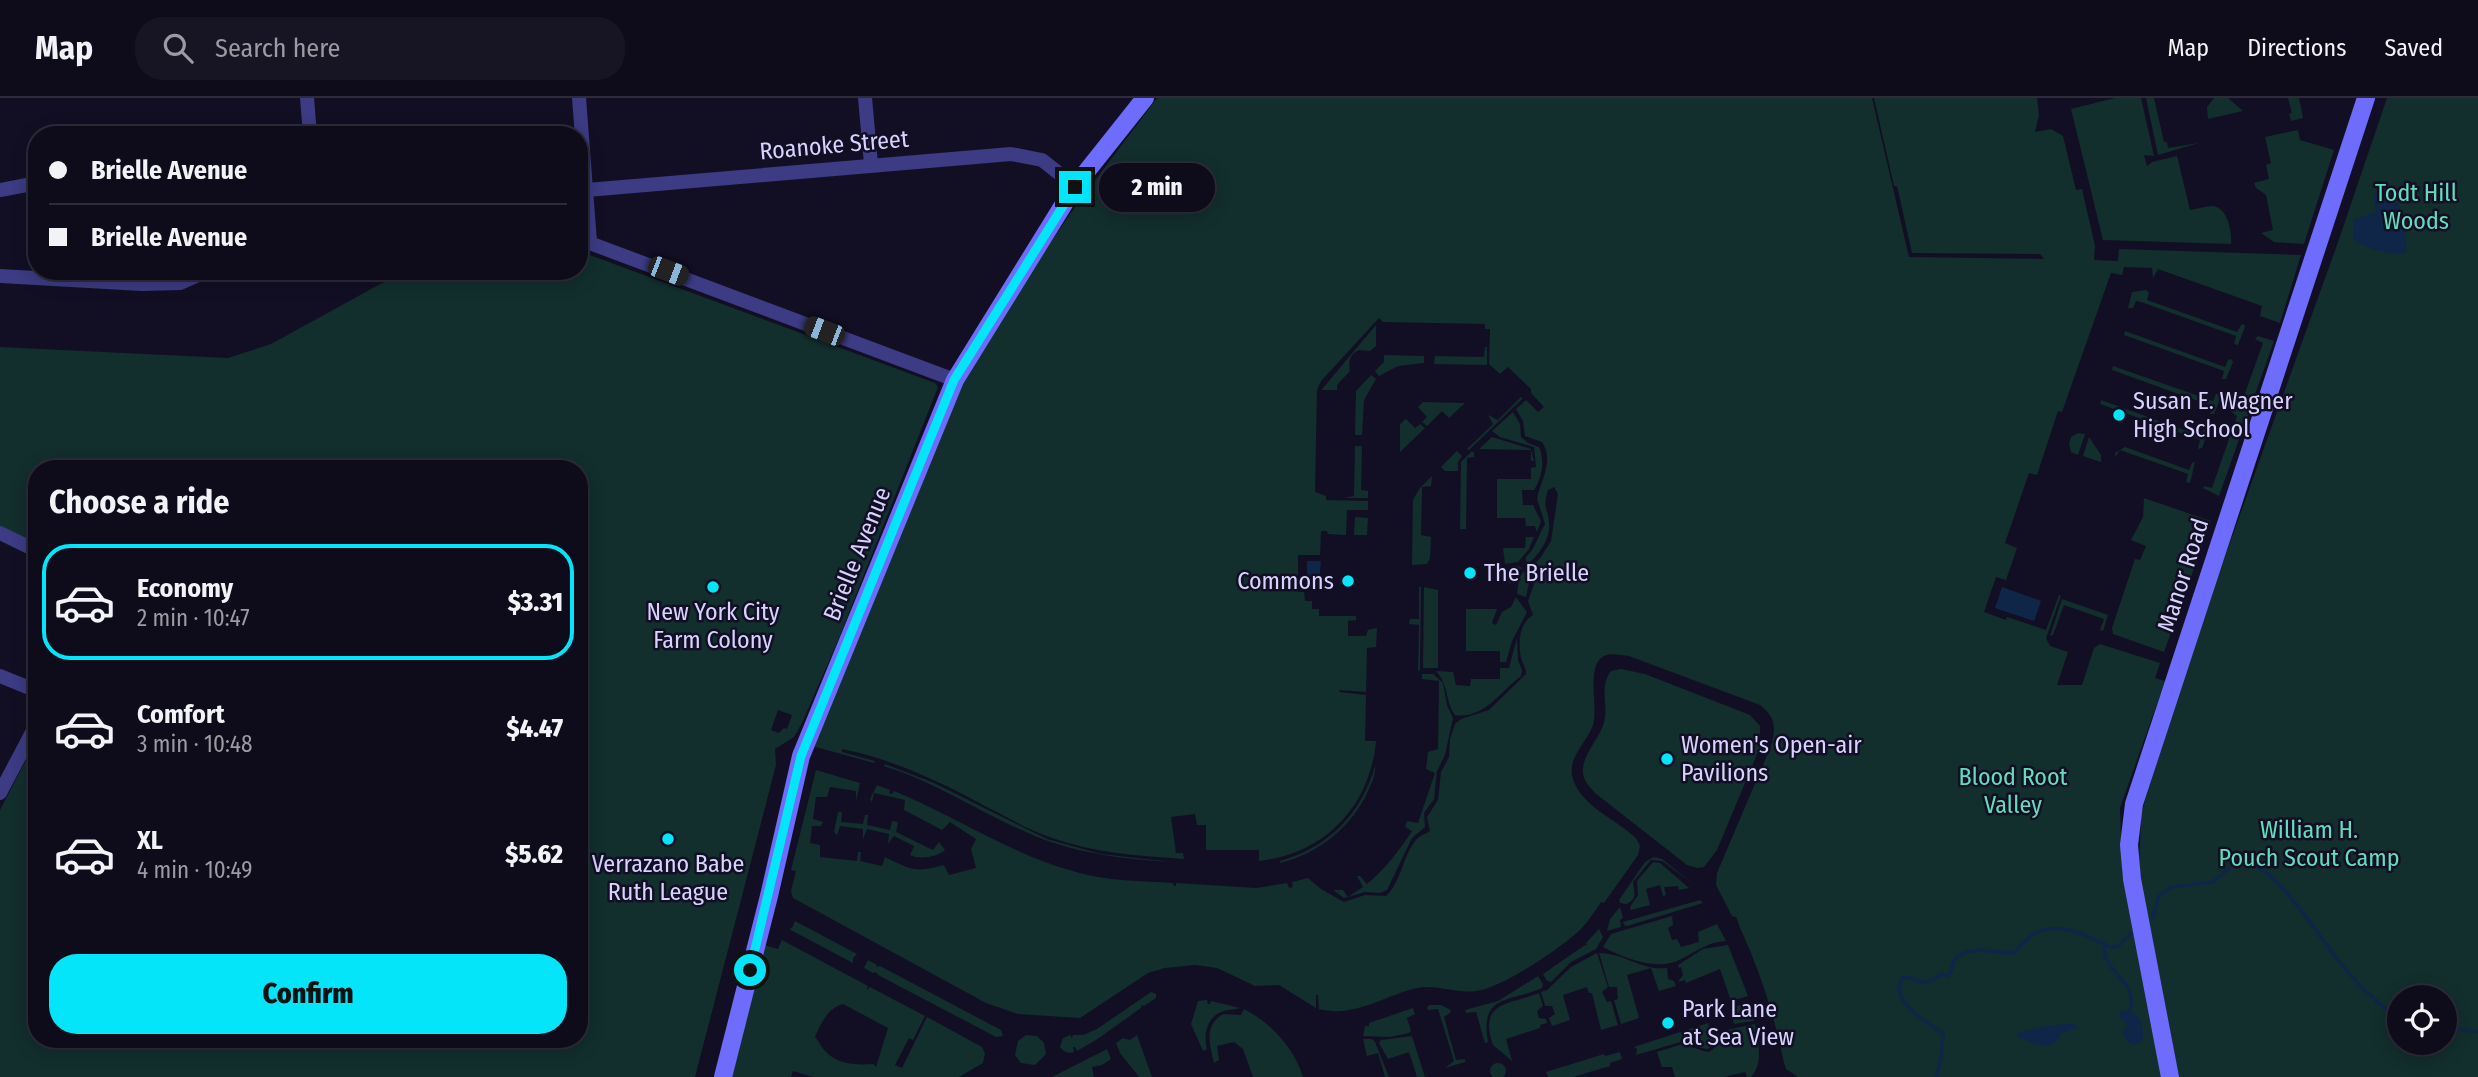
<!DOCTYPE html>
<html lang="en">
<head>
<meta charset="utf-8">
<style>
  body { margin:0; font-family:"Fira Sans Condensed",sans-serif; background:#171424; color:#f1f3f6; height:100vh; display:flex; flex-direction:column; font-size:26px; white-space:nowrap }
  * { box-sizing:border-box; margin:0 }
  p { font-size:23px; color:#9b9ba3 }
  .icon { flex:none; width:38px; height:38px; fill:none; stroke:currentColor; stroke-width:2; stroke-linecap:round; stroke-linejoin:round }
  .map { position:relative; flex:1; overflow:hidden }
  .details { position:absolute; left:28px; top:362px; width:560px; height:588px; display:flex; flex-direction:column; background:#0e0b1b; border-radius:28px; box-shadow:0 4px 18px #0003,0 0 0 2px #2e2b3a }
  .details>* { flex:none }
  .banner { position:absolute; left:28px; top:28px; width:560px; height:154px; border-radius:28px; box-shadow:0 4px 18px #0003,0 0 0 2px #2e2b3a; display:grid; align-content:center; height:154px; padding:0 21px; background:#0e0b1b }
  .buttons { position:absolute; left:2387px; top:887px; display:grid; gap:14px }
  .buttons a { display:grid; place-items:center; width:70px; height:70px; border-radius:50%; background:#0e0b1b; box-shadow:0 4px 18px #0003,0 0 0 2px #2e2b3a; font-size:35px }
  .end { position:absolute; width:32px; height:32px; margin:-16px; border:9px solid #04e5f9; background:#111; box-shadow:0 0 0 4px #111 }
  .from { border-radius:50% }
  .bubble { position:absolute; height:49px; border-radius:24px; background:#0e0b1b; box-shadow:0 4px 18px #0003,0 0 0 2px #2e2b3a; font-size:23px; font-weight:800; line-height:49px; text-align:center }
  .car { position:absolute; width:21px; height:42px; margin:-21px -10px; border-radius:9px; box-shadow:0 0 5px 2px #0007; background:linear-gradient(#222 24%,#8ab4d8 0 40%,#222 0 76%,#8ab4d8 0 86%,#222 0) }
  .banner b { display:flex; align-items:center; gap:24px; height:66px; font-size:26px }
  .banner b+b { border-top:2px solid #2e2b3a }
  .banner i { width:18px; height:18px; background:#f1f3f6 }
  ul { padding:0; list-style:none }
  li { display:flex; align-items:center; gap:21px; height:116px; margin:0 14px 10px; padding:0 7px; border:4px solid transparent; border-radius:28px }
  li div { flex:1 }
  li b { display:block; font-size:26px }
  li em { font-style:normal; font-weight:800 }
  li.active { border-color:#04e5f9 }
  li>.icon { width:63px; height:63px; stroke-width:1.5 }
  h2 { padding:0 21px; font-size:32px; line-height:84px }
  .cta { display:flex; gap:14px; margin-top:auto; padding:14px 21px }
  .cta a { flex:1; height:80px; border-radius:28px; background:#04e5f9; color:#111; font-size:28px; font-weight:800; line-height:80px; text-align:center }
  header { display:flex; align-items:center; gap:42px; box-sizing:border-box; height:98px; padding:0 35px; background:#0e0b1b; border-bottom:2px solid #2e2b3a }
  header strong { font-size:33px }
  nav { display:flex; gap:38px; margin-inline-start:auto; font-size:24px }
  .search { width:490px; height:63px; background:#171424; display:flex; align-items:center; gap:18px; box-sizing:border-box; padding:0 24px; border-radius:28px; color:#9b9ba3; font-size:26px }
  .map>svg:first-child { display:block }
  .green { fill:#122e2d; fill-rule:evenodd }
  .water { fill:#0f2649 }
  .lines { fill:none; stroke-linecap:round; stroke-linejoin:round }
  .stream { stroke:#0f2649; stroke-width:3.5 }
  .street { stroke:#3c3b83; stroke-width:14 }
  .secondary { stroke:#6d6cfc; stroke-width:18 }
  .route { stroke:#04e5f9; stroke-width:9 }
  .poi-dot { fill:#04e5f9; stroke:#120f24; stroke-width:2.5 }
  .labels { text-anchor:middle; stroke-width:5; stroke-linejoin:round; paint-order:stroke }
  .street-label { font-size:24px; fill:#d7d3fe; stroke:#120f24 }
  .park-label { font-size:24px; fill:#60debc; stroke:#120f24 }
  .poi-label { font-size:24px; fill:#d7d3fe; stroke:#120f24; text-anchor:start }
</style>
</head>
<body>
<header>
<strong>Map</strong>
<div class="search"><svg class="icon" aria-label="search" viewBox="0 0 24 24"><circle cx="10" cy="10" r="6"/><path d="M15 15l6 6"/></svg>Search here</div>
<nav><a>Map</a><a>Directions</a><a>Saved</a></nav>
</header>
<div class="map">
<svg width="2478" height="979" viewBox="0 0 2478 979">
  <rect width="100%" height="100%" fill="#120f24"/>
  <path class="green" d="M1157 0H1872L1909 159 2044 161 2040 156 1912 155 1897 88H1894L1874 0H2037L2039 17 2035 34 2051 31 2063 38 2076 92 2082 91 2095 148 2094 162 2118 163 2119 151 2301 157 2280 225 2260 218 2262 208 2158 171 2153 180 2152 170 2124 169 2122 177 2111 175 2062 314 2058 313 2037 377 2029 375 2005 445 2017 450 2006 482 1996 479 1984 514 2006 522 2007 519 2046 532 2059 497 2061 498 2046 540 2050 548 2068 554 2057 587H2082L2094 550 2100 546 2160 565 2155 580 2165 583 2120 710 2122 774 2163 979H1798L1786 971 1784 965C1775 920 1761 876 1742 834 1739 829 1739 825 1736 819L1732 818 1716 787 1717 775 1771 648C1776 629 1776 620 1760 607L1629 558C1619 557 1606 553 1599 562 1588 577 1598 609 1593 627 1587 645 1566 660 1573 681 1581 708 1617 722 1636 740L1640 748 1638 757 1604 805 1601 804C1595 813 1589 822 1582 830 1563 849 1502 890 1476 893 1456 896 1437 886 1417 890 1383 898 1355 920 1319 911L1318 897H1316V910L1279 887 1255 888 1217 870 1195 867 1165 870 1148 875 1080 920 1018 916 986 905 793 800 791 793 796 773 791 772 816 672 860 685 856 703V693L830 689 827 699H816L813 721 823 724 821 728H812L810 745 820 747V759L857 763 858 754H861L860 763 882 768 885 759C912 772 914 775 944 767L949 777 976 770 971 751 976 741 950 724 942 732 904 712 905 702 874 695 872 704 870 701 877 687 890 692 889 695 892 696 894 693C955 718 1012 757 1076 774 1107 783 1141 783 1173 785V787L1176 788V785L1256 790 1287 785 1289 790 1293 789 1292 784 1308 780 1321 791 1344 804 1365 797 1386 798C1402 783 1402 759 1416 742 1420 737 1426 736 1430 733L1427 719 1438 702 1441 674 1449 659 1450 641 1455 626 1461 621 1489 612 1526 576C1526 569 1523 567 1521 560 1518 545 1519 525 1533 517L1528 503 1534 486 1529 471 1541 459 1551 443 1558 396 1554 389 1548 392C1542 411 1548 408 1549 425 1551 441 1538 458 1526 468V459C1536 450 1538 437 1545 426L1537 401C1540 383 1555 363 1542 344L1525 338 1523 323 1516 311 1526 302 1538 314 1544 309 1531 295V291L1508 269 1500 276 1489 266 1490 231H1485V226L1383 224 1379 220 1321 283 1317 292 1315 394 1326 398V402L1368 403V412H1347L1346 437 1328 436 1327 433H1321L1320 457H1298V494H1304L1305 503H1312V511H1319V518H1356V522L1348 523V538H1366L1368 532 1377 530 1376 549 1367 550 1366 594 1339 592 1340 594 1366 597 1365 643H1376C1370 708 1325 756 1259 763V752H1206V727H1197L1195 716 1171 719 1176 755H1183L1184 761C1139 758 1095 755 1052 740 1028 732 1007 719 985 708 939 683 892 661 842 651V654L875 663 874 665 812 648 962 287 1027 179 1075 109Z
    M2115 0H2141L2154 58 2144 57 2147 68 2152 64 2177 58 2190 112C2197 111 2206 108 2213 108 2228 110 2232 134 2231 146L2103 142 2071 11Z
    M2146 0H2154L2164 44H2167L2168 50 2199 45 2158 57Z
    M2214 0H2228L2243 13 2208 21 2207 9Z
    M2288 0H2299L2303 20 2291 23 2289 16 2292 15Z
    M2387 0H2478V979H2179L2139 773 2141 716 2195 542 2337 147ZM2399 900H2445V945H2399Z
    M2298 32 2300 42 2334 52 2304 146 2274 144 2261 135 2273 132 2266 97 2256 90 2254 85 2269 81 2266 67 2271 65 2265 39Z
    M579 153 935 285 938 289 839 540 802 625 794 639 775 651 776 667 695 979H0V712L37 641V942H579V371H37V446L0 428V249L228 260 271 246 404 173H579ZM778 612 792 617 787 631 784 630 779 635 771 632Z
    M2146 192 2149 195 2147 202 2237 234 2241 227 2244 226 2245 229 2238 247 2234 246 2236 238 2141 204 2136 203 2133 210H2128L2132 194Z
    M1376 227V248L1370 253 1359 252C1350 256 1348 263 1350 273L1337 287V292H1322L1323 290Z
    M2125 233 2225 269 2228 262 2231 261 2233 264 2226 281H2222L2224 273 2124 237Z
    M2258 238 2274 243 2219 398 2203 390 2204 388 2212 390 2237 318 2230 313 2232 310 2239 312 2263 245 2255 241Z
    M1485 249H1487V267L1434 266 1435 258 1484 259Z
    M1384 257 1424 258V265L1398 268 1379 278 1375 273 1384 264Z
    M2113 268 2213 303 2216 296H2219L2221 299 2214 316H2210L2212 308 2112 272Z
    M1371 277 1376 281 1364 302 1362 337H1355L1356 293Z
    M1521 299 1523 300 1469 352 1467 351 1493 326 1488 317 1498 322Z
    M2101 302 2201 338 2204 331 2207 330 2208 333 2202 350 2198 351 2200 342 2100 306Z
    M1423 304 1465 305 1449 320 1442 313 1427 328 1422 324 1427 319 1418 309Z
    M1513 314 1520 326 1521 339 1528 345 1539 349C1545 363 1542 380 1534 392H1522L1523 407H1533L1541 423 1537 434 1535 428H1526L1525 420H1497V381H1531V370L1536 369 1534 349 1500 339 1492 333Z
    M1406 321 1415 330 1420 326 1425 330 1400 354V326Z
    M2078 335 2085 336 2078 357 2071 354 2069 346 2071 339Z
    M1492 339 1531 351 1534 363H1531V352L1479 351Z
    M2089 339 2101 357V364L2083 358Z
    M1355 348H1362L1361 392 1368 393V400H1344L1354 398Z
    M2125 349 2189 372 2192 365 2195 364 2190 385 2186 384 2188 376 2120 352 2115 359V355Z
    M1457 353 1462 358 1458 364V373H1445L1441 369Z
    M1471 354H1474V359L1467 360 1466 431H1460L1461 364Z
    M1432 378 1431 388 1422 389V393L1421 437 1431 439 1430 460 1427 466 1412 467 1413 402 1419 391Z
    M2144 400 2211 423 2164 554 2113 536 2112 530 2135 461 2140 462 2146 448 2131 442 2143 419Z
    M1355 419 1368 420 1367 437H1354Z
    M1526 439H1534L1529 451 1518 464 1505 466 1503 450H1525Z
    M1518 468 1522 470 1516 474 1514 486 1505 483 1502 478 1504 474Z
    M1524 473 1529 485 1526 499 1517 496 1519 480Z
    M1419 489H1421L1420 572 1418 573 1419 527 1409 526 1410 521H1419Z
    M1424 489 1438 492V570H1423Z
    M1516 499 1527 514 1512 543 1506 564H1500V553H1466V511H1497L1492 525 1496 527 1502 514 1511 509Z
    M2062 501 2108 517 2103 533 2100 532 2104 521 2064 507 2053 537 2050 538Z
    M1517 540 1518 562 1522 572 1521 578C1501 593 1483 622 1455 617 1444 601 1450 589 1436 573L1453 574 1456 587 1470 588 1471 581H1500V570H1509Z
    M1621 571 1645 576 1750 617 1760 628V649L1717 752 1704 769 1697 770 1687 767 1595 695C1589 688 1582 682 1583 671 1584 653 1602 639 1605 620 1607 603 1600 587 1611 573Z
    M1422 576H1433L1443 585 1447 607 1453 620 1445 657 1437 673 1434 701 1424 715 1425 729 1412 740 1387 792 1380 795 1365 794 1344 800 1333 792H1343L1348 799 1363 789 1357 778H1360L1367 786C1385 771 1399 753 1412 733L1405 729 1407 723 1418 725 1435 675 1426 671 1428 654 1438 651 1439 583 1422 581Z
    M885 666 934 685 1047 741 1101 756 1171 764C1124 761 1079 756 1035 738 984 717 938 685 884 668Z
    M1375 668C1376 675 1372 685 1368 693 1352 729 1318 756 1280 765V763C1328 750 1362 715 1375 668Z
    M838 714H842L841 724 863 726 865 717H868L867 727 890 732 892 723 898 724 896 734 933 752 939 744 945 752C937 759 920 762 910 757L914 748 894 738 888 746 889 736 867 731 863 741V731L840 728 837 737 834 734Z
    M1654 759 1662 761 1692 785 1662 763 1651 762 1633 784C1634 795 1638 801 1626 806L1620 805 1619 802 1645 764Z
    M1653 764 1660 765 1689 790 1679 792 1678 788 1664 789 1666 797 1663 798 1660 787 1646 791 1650 807 1631 812 1630 809 1638 797 1637 783Z
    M1700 802 1703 805 1627 828 1624 827 1623 824Z
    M1620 809 1623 820 1620 822 1621 829 1607 833 1610 821Z
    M1672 818 1673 827 1668 830 1672 842 1677 841 1681 849 1699 844 1698 834 1717 826 1726 843C1707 844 1698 853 1681 861 1658 874 1624 860 1603 849L1611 836Z
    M795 823 857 856 853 860V865L789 831 792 830Z
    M1599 831 1603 839 1596 851 1571 864 1551 884 1547 883 1543 876 1585 847 1587 848 1586 845Z
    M782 842 868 888 867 892 870 889 925 918 913 942 909 940 895 967 902 970 927 919 982 949 985 955 983 965 959 979H813L793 973 791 979H731L764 847 778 851ZM843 906 888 930 876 969 873 966C856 967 838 967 825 953 821 949 819 943 815 939 821 925 828 910 843 906Z
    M1728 847 1748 898 1731 903 1720 871 1686 885 1685 882 1678 884 1683 877 1681 869 1679 870 1678 867 1703 851Z
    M1597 855 1608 889 1602 894 1607 904 1611 903 1618 927 1601 932 1592 895H1589L1587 889 1563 897 1570 922 1552 928 1549 920 1555 916 1552 908H1545L1541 894 1547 892 1571 869Z
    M1599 855C1624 855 1642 873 1667 870L1668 881 1674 883 1676 888 1659 893 1651 870 1627 877 1639 920 1621 926 1614 902 1618 901 1617 889H1609Z
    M868 862 877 867 876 869 880 868 1001 932 1003 938 996 939 878 877 876 874 873 875 864 870Z
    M1538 878 1543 886 1542 890C1512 904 1479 895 1488 944L1485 945 1476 914 1466 915 1465 912 1498 903Z
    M1151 894 1156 896V900L1144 908 1142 907 1141 910 1096 942 1077 953 1075 949H1073L1074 954C1068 956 1064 954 1060 949L1063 940 1070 937 1072 940 1073 937H1083L1097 931Z
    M1539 895 1543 908 1537 913 1539 920 1546 921 1547 925 1540 927V930L1506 941 1512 963 1493 947C1477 902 1513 906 1539 895Z
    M1207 902 1208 906H1210L1211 903 1240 910C1235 912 1230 911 1224 913 1207 918 1203 936 1207 951L1203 953 1191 926 1198 903Z
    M1750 904 1754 923 1734 926 1732 918 1735 917 1733 909Z
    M1430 907H1441L1451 912 1450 915 1444 919 1456 962 1465 961V964L1445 970 1454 963 1438 911 1428 912 1427 909Z
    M1413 910 1415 916 1407 920 1411 933 1409 935 1390 939 1363 938 1365 928H1369V925Z
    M1244 911C1270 924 1295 951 1303 979H1253L1243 951 1234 944 1217 948 1219 962 1214 965C1210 947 1203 928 1223 916L1241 917Z
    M1708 925 1710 932 1719 936 1714 946 1708 951 1701 950 1684 943 1636 957 1637 951 1634 949Z
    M1755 926C1758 943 1764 965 1751 979H1747L1745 974 1724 979H1675L1672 969H1662L1657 954 1683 946C1713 955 1707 962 1726 932Z
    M1026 937 1037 938 1044 945 1046 956 1035 967 1021 965 1015 957 1018 943Z
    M1137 937 1152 979H1139L1120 955 1116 945 1123 940 1130 942Z
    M1412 938 1425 979H1417L1409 954 1388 961 1379 945 1381 942Z
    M1363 941H1372L1375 944 1389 979H1385L1378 955 1367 958Z
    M1107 951 1111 961 1102 967 1092 969 1094 979H1052Z
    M1620 954 1622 961 1610 965V968L1573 979H1548L1546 974 1604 956 1605 958Z
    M1490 973a8 8 0 1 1 16 0a8 8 0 1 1-16 0Z"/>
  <path class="water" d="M2384 92C2403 100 2408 135 2406 154 2397 160 2362 149 2353 141L2354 122 2376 114 2373 96Z
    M1307 463H1321L1319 485H1307Z
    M2002 489 2041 503 2034 523 1995 510Z
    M2129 912C2142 917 2145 931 2142 944 2132 949 2125 945 2123 934L2128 926 2119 920 2120 914Z
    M2075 925 2079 929 2060 936 2059 941 2051 948 2037 947 2018 939 2017 935 2047 928Z"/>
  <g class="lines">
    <path class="stream" d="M2153 819 2158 799 2171 789 2213 784 2234 766C2241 767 2249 766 2255 768 2280 777 2320 839 2337 861 2354 883 2377 905 2399 922
      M2103 845C2104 851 2104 857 2107 863 2117 881 2137 888 2130 913
      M2445 931 2478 933
      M1937 979 1941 959 1943 936C1928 925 1887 902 1903 880 1924 878 1916 894 1942 876L1948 878C1953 873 1951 868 1954 863 1964 846 1997 854 2013 855 2020 849 2027 841 2034 836 2057 822 2089 838 2110 849H2117L2132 835"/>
    <path class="street" d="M307 0 310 37
      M579 0 590 144
      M865 0 871 66
      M0 92 37 85
      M587 92 1011 56 1042 62 1075 88
      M579 141 955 282
      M0 178 142 186 180 185 207 173
      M0 435 37 453
      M0 578 37 593
      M0 695 37 625"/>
    <path class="secondary" d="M723 979 769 798 801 658 955 282 1075 88 1145 0
      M2170 979 2132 781 2129 747 2134 706 2366 0"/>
  </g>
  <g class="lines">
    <path class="route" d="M750 872 801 658 954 282 1075 89"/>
  </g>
  <g class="poi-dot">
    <circle cx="2119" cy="317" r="7"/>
    <circle cx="1470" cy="475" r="7"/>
    <circle cx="1348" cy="483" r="7"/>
    <circle cx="713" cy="489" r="7"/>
    <circle cx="1667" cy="661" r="7"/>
    <circle cx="668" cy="741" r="7"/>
    <circle cx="1668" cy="925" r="7"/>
  </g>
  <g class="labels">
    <g class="street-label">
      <text transform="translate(834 47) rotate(-5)" y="8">Roanoke Street</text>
      <text transform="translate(857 456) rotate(-68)" y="8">Brielle Avenue</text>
      <text transform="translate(2183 477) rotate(-72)" y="8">Manor Road</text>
    </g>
    <g class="park-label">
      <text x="2416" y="103">Todt Hill<tspan x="2416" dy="28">Woods</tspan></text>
      <text x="2013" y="687">Blood Root<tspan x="2013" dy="28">Valley</tspan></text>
      <text x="2309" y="740">William H.<tspan x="2309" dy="28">Pouch Scout Camp</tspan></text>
    </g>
    <g class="poi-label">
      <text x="2133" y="311">Susan E. Wagner<tspan x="2133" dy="28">High School</tspan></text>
      <text x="1484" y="483">The Brielle</text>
      <text x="1334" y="491" text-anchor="end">Commons</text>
      <text x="713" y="522" text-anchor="middle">New York City<tspan x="713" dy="28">Farm Colony</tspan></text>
      <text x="1681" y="655">Women's Open-air<tspan x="1681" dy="28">Pavilions</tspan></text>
      <text x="668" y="774" text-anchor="middle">Verrazano Babe<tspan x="668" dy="28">Ruth League</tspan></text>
      <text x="1682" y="919">Park Lane<tspan x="1682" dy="28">at Sea View</tspan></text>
    </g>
  </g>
</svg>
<div class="buttons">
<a><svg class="icon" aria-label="locate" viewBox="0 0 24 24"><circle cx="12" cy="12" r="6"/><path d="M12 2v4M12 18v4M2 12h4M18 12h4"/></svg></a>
</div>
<i class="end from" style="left:750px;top:872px"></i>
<i class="end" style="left:1075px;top:89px"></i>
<div class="bubble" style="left:1099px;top:65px;width:116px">2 min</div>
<i class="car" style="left:668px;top:173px;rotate:111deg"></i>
<i class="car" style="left:824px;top:233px;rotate:291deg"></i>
<div class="banner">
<b><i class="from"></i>Brielle Avenue</b>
<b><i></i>Brielle Avenue</b>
</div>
<section class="details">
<h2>Choose a ride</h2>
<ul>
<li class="active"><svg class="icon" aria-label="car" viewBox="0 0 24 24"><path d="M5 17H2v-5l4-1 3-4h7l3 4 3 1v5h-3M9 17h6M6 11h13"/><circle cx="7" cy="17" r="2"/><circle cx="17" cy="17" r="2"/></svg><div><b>Economy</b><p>2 min · 10:47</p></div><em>$3.31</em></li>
<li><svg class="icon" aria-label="car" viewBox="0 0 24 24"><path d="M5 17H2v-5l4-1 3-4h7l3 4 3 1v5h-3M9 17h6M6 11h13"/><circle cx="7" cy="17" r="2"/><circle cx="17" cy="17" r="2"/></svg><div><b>Comfort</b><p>3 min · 10:48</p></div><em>$4.47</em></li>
<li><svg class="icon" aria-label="car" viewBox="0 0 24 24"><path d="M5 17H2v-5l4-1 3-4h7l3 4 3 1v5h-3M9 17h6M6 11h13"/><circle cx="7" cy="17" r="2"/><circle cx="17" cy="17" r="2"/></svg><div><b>XL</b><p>4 min · 10:49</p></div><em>$5.62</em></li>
</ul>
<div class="cta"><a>Confirm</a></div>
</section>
</div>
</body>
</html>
